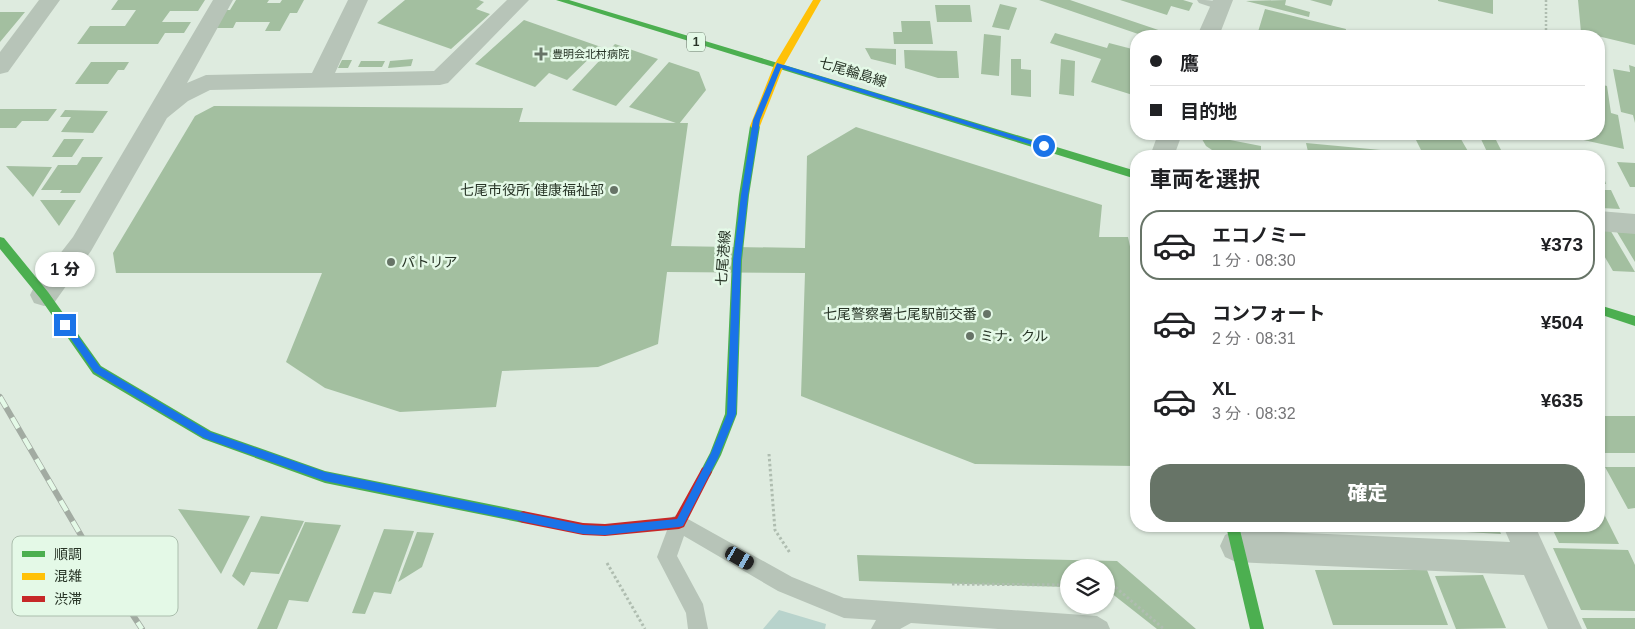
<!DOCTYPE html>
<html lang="ja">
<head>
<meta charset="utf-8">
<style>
  body { margin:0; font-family:Helvetica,"Noto Sans JP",sans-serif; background:#f6f6f6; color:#202124; height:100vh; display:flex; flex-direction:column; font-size:19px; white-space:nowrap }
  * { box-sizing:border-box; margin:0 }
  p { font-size:16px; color:#757577 }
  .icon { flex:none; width:28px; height:28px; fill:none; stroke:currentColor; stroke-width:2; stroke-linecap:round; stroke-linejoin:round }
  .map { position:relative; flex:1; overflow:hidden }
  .drawer { position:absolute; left:1130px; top:150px; width:475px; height:382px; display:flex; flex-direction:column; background:#fff; border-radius:20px; box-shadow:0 1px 4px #0004 }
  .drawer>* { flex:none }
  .hud { position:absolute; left:1130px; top:30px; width:475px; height:110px; border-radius:20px; box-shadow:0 1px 4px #0004; display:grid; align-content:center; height:110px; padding:0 20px; background:#fff }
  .controls { position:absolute; left:1060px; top:559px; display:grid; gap:10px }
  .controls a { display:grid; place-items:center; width:55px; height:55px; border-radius:50%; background:#fff; box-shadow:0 1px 4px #0004; font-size:25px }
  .end { position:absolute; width:22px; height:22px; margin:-11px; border:6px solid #1a73e8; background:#fff; box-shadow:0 0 0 2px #fff }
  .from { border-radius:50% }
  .bubble { position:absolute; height:35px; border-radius:18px; background:#fff; box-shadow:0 1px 4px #0004; font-size:16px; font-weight:800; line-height:35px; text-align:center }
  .car { position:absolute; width:15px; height:30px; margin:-15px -8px; border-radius:6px; box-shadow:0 0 4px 1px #0007; background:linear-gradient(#222 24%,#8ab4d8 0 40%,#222 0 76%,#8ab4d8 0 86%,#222 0) }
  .hud b { display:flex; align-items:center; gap:18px; height:48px; font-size:19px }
  .hud b+b { border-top:1px solid #e0e0e0 }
  .hud i { width:12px; height:12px; background:#202124 }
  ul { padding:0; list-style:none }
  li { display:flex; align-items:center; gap:15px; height:70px; margin:0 10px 8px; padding:0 10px; border:2px solid transparent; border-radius:20px }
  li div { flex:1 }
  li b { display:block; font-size:19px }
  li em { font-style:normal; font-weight:800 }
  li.active { border-color:#677467 }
  li>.icon { width:45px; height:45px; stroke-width:1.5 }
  h2 { padding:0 20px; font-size:22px; line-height:60px }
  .cta { display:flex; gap:10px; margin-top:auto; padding:10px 20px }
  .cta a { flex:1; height:58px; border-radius:20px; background:#677467; color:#fff; font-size:20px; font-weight:800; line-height:58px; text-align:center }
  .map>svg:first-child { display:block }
  .green { fill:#b8d3cc }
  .building { fill:#a3bfa0 }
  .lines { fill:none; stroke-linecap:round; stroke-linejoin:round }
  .path-far1 { stroke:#afbdb0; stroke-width:2.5; stroke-dasharray:2 2; stroke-linecap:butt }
  .path { stroke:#afbdb0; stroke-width:3; stroke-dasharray:2.5 2.5; stroke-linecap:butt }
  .lane { fill:#b7c4b8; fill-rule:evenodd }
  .street { fill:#b7c4b8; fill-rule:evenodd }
  .fast { fill:#4caf50; fill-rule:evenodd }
  .slow { fill:#ffc107; fill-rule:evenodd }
  .jam { fill:#c62828; fill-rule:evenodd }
  .rail-casing { stroke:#a2aba2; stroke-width:6 }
  .rail { stroke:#e4f9e7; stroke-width:4.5; stroke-dasharray:12; stroke-linecap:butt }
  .route { fill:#1a73e8 }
  .poi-dot { fill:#677467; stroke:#e4f9e7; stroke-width:2 }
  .labels { text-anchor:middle; stroke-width:5; stroke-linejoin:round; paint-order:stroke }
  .far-poi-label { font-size:11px; fill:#273426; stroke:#e4f9e7; text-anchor:start }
  .shield { fill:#e4f9e7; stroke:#606f60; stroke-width:1 }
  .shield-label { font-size:12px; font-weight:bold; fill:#273426 }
  .street-label { font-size:14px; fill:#273426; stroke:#e4f9e7 }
  .poi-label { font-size:14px; fill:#273426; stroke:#e4f9e7; text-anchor:end }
  .key { fill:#e4f9e7; stroke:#abbead; stroke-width:1 }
  .key-label { font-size:14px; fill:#273426 }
</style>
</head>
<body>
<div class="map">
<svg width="1635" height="629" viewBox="0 0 1635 629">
  <rect width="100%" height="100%" fill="#deebdf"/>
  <path class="green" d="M779 610 826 624 825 629H763Z"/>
  <path class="building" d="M118 0H205L198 11H170L162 22H191L184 33H165L158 44H77L90 26H125L136 10H111Z
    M236 0H269L267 3H280L282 0H304L297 13H290L280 31H265L270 22H236L233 28H215L226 10H230Z
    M405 0H479L484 2 476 9 490 14 451 49 377 23Z
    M1039 0H1070L1176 36H1144Z
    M1120 0H1183L1193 3 1189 11 1171 6 1167 15Z
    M1286 0 1285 5 1310 12 1309 17 1246 1Z
    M1310 0H1333L1331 6Z
    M1438 0H1493V14L1438 1Z
    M1578 0H1635V45L1581 32Z
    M1000 4 1017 8 1009 30 992 27Z
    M935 5H970L972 22H937Z
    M1265 9 1346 29 1345 36H1264L1257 35Z
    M0 12H25L0 42Z
    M524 20 601 47 567 80 549 73 535 87 475 64Z
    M901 21H930L933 44H894L893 32H902Z
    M1055 33 1107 48 1109 43 1136 50V96L1091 82 1101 59 1050 43Z
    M984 34 1001 36 999 76 981 74Z
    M615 44 658 59 616 106 572 90Z
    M865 48 896 49V65L871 59Z
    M904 50 957 51 959 78H938L905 68Z
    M413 59 411 66 388 68 390 61Z
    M1011 59H1021V69L1031 70V97L1011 95Z
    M1061 59 1075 61 1074 96 1059 94Z
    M342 60H352L348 68H338Z
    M361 61H385L382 67H358Z
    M91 62H129L124 70H118L108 84H75Z
    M669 62 699 72 706 90 679 124 629 107Z
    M1629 65 1635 67V123L1633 115 1621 112 1613 69 1630 72Z
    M1599 84 1607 86 1611 113 1618 115 1624 149 1561 135 1599 134Z
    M214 106 523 108 519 122 688 123 671 246 805 248 807 156 856 127 1102 205 1099 237H1128L1136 275V466L975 464 801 396 805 273 667 272 658 344 598 367 502 371 496 407 400 412 325 388 286 362 322 273H116L113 253 195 116Z
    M0 109H57L48 121H22L16 128H0Z
    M65 110 108 111 93 133 61 132 71 117H60Z
    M1199 134 1261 146V156H1221L1206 146Z
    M1413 134H1458L1469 153 1422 152Z
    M1480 137 1495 138 1504 156H1489Z
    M64 139H84L72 157H52Z
    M1306 143 1434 155V156H1309Z
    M82 157H103L80 193H60L62 190H41L58 165H77Z
    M1599 162 1606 184 1599 183Z
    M1617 162 1635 163V187H1630Z
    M6 166 52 167 33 197Z
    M1599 190H1611L1620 209 1601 208 1599 204Z
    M40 200H76L59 226Z
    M1599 228H1609L1635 272 1613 271 1599 247Z
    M1617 232 1635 233V262Z
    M1599 416H1635V453H1600Z
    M1605 467H1635V508L1628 509Z
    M1599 504 1619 544 1559 543 1551 526H1599Z
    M178 509 250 516 221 574Z
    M261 516 304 521 279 574 251 572 244 586 232 576Z
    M305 522 341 525 308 602 289 600 277 629H257Z
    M1412 526H1498L1501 534 1413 529Z
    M384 529 414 531 391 594 374 592 365 614 352 613Z
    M417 532 434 533 422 567 398 582Z
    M1553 548 1628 550 1635 565V611L1581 610Z
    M857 555 1117 561 1196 629H1157L1106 589V568H1069V587L859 581Z
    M1315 570H1427L1448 625H1333Z
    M1483 575 1506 628 1456 629 1435 576Z
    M1582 618H1635V629H1587Z"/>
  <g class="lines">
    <path class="path-far1" d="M1546 0V33"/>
    <path class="path" d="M769 454 775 530 790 553
      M607 563 645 629
      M952 584 1069 585
      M1106 586H1114L1164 629"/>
    <path class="lane" d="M1197 0C1207 0 1219 0 1226 6L1220 10 1199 3Z
      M679 514 792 577 844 598 1097 616 1107 622 1110 629H998L911 623 900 629H871L876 620 844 618 778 591 684 536 677 556 703 604 708 629H688L686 613 657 557 672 517Z"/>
    <path class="street" d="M39 0H60L8 72 0 74V52Z
      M213 0H233L187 83 206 75 312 73 348 0H368L335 73 434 71 507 0H529L448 83 440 85 210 90 188 101 167 118 91 251 54 303 44 306 34 303 30 295 34 287 73 237Z
      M1213 0H1233L1219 36H1197Z
      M1158 134H1182L1174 156H1150Z
      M1599 211 1635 214V234L1599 231Z
      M1503 526H1535L1582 629H1548L1524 575 1236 562 1225 557 1220 546 1225 535 1236 530 1510 542Z"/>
    <path class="fast" d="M556 0H569L1136 171V179Z
      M755 123 760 126 749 195 742 260 737 414 721 455 710 476 706 478 702 476 700 472 710 453 725 414 732 260 739 195 750 126Z
      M0 237 4 238 48 292 101 366 211 431 325 471 523 511 528 513 530 517 528 521 523 523 325 483 203 439 93 374 40 298 0 249Z
      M1599 305 1635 316V326L1599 314Z
      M1226 526H1239L1264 629H1250Z"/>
    <path class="slow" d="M813 0H821L784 65 760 126 758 128H752L750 126 774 65Z"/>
    <path class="jam" d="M706 466 710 468 712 472 684 527 679 529 605 536 583 535 523 523 518 521 516 517 518 513 523 511 583 523 605 524 675 517 702 468Z"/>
    <defs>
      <path id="rail" d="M0 397 86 544 142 629"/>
    </defs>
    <use href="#rail" class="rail-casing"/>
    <use href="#rail" class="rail"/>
  </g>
  <path class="route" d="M777 63 1048 146 1042 148 781 68 760 120 748 195 741 260 736 414 718 458 683 526 679 527 605 535 583 534 325 481 204 438 94 372 61 325 62 322H68L100 367 210 432 325 472 583 525 605 526 677 519 711 453 727 414 733 260 741 195 753 120Z"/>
  <g class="poi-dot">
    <path d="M538.5 46.5h5v5h5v5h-5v5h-5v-5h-5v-5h5z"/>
    <circle cx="614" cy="190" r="5"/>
    <circle cx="391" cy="262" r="5"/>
    <circle cx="987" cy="314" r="5"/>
    <circle cx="970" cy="336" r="5"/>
  </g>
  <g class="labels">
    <g class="far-poi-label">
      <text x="552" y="58">豊明会北村病院</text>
    </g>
    <rect class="shield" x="687" y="32.5" width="18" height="19" rx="4"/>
    <g class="shield-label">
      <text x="696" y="46">1</text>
    </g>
    <g class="street-label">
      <text transform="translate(853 72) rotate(17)" y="5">七尾輪島線</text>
      <text transform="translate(723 258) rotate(-86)" y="5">七尾港線</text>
    </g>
    <g class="poi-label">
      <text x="604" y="195">七尾市役所 健康福祉部</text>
      <text x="401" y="267" text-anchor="start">パトリア</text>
      <text x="977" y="319">七尾警察署七尾駅前交番</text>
      <text x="980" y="341" text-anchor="start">ミナ．クル</text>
    </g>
  </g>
  <rect x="12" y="536" width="166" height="80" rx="8" class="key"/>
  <rect x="22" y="551" width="23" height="6" fill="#4caf50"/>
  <rect x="22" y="573" width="23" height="7" fill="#ffc107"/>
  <rect x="22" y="596" width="23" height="6" fill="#c62828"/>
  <g class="key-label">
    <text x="54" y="559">順調</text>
    <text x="54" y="581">混雑</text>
    <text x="54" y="604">渋滞</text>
  </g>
</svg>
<div class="controls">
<a><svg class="icon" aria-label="layers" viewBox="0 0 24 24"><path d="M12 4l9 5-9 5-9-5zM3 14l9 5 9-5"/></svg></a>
</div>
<i class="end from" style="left:1044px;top:146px"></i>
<i class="end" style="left:65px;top:325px"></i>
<div class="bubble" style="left:35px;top:252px;width:60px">1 分</div>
<i class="car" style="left:740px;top:558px;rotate:120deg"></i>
<div class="hud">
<b><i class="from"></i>鷹</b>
<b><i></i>目的地</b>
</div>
<section class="drawer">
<h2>車両を選択</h2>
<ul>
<li class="active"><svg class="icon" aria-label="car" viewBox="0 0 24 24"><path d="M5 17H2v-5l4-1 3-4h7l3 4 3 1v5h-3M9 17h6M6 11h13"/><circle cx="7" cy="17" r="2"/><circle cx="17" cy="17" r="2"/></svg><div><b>エコノミー</b><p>1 分 · 08:30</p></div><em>¥373</em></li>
<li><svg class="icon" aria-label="car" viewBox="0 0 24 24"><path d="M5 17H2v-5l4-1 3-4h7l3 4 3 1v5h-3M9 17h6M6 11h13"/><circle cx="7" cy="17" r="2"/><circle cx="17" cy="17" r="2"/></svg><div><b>コンフォート</b><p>2 分 · 08:31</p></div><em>¥504</em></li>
<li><svg class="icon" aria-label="car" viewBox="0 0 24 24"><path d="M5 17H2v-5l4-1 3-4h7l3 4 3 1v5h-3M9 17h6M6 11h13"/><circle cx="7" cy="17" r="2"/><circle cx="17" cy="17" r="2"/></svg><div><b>XL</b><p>3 分 · 08:32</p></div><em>¥635</em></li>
</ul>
<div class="cta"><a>確定</a></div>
</section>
</div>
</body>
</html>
